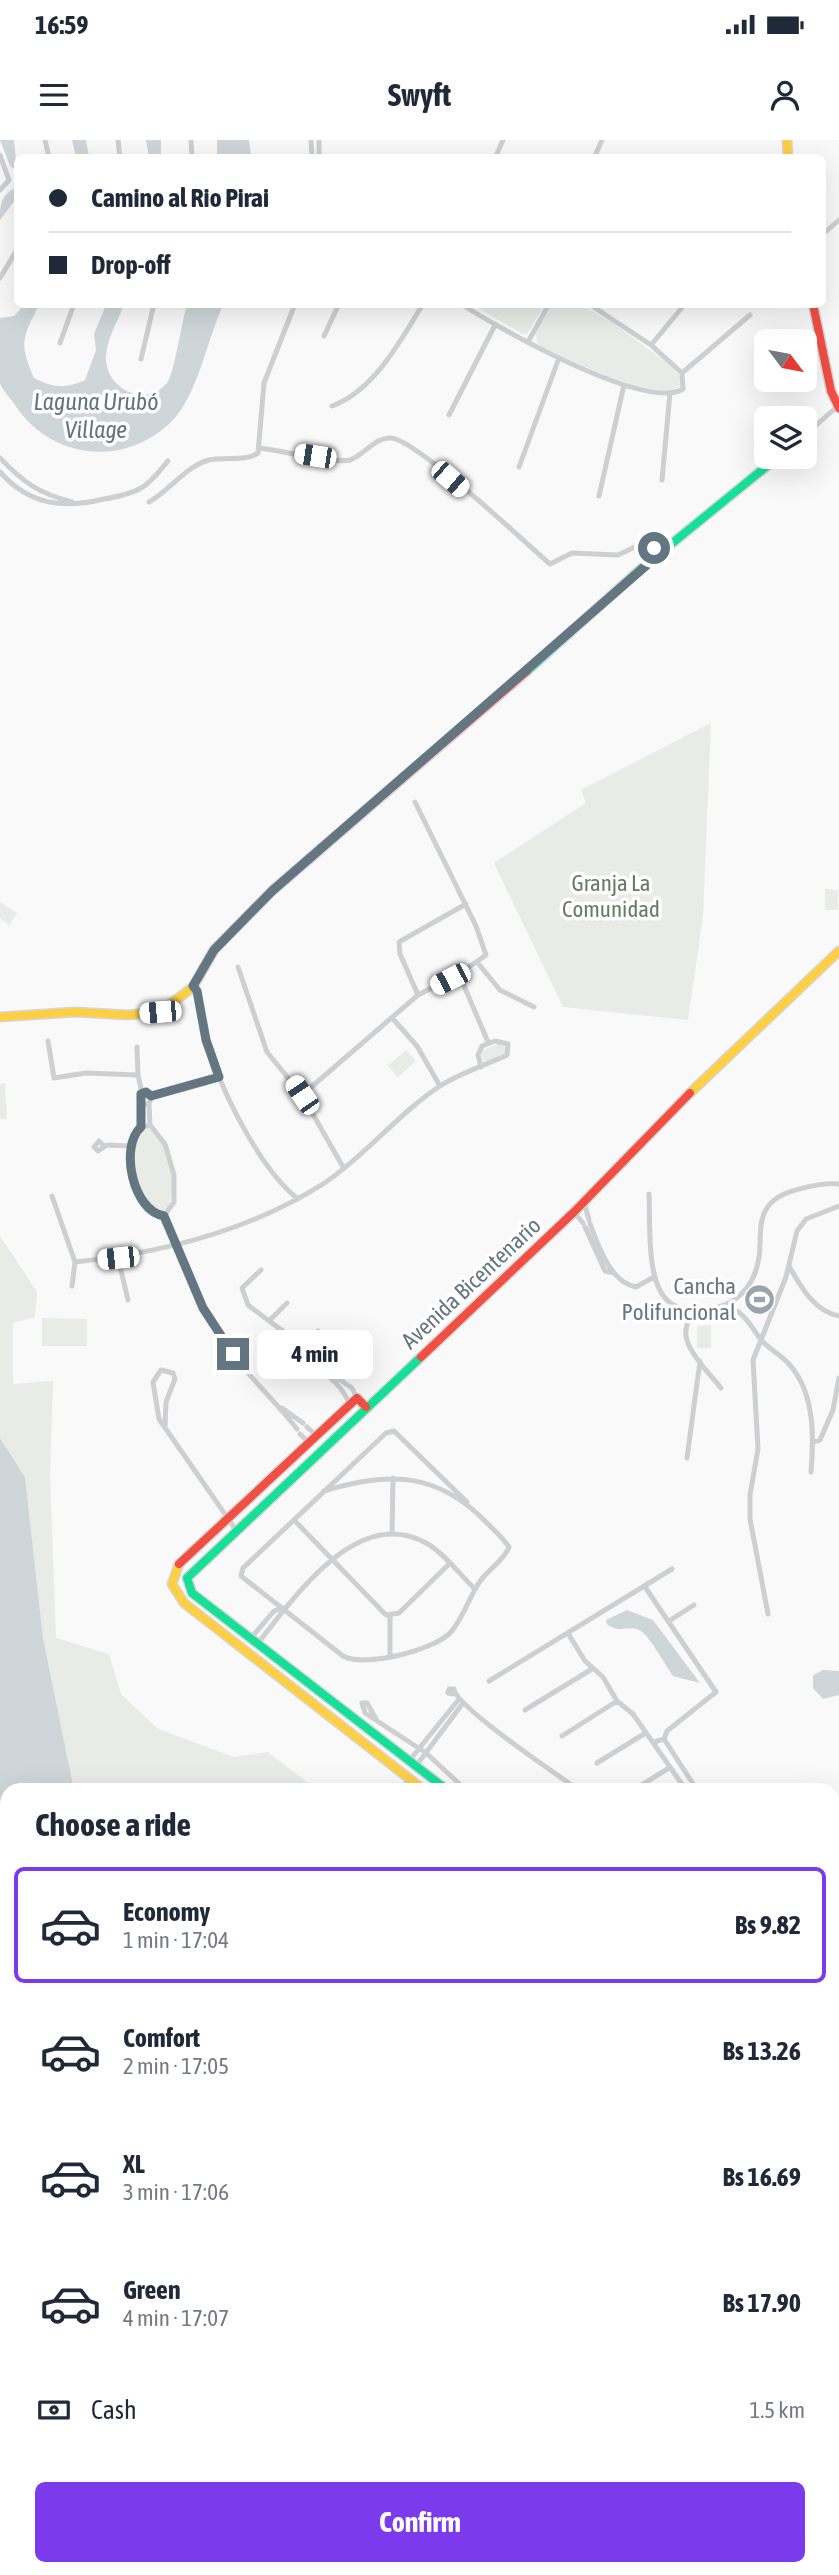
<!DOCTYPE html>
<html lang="en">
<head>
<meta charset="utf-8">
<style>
  body { margin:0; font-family:"Asap Condensed",sans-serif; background:#f2f2f3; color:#1f2937; height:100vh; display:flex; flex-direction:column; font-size:26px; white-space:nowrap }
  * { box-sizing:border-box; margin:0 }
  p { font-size:23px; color:#747a83 }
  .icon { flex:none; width:38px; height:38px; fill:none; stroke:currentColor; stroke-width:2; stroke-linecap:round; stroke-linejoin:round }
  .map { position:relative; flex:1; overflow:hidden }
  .side { position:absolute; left:0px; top:1643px; width:840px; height:793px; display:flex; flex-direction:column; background:#fff; border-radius:21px 21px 0 0; box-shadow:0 7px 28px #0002 }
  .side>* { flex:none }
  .hud { position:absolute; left:14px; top:14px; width:812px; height:154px; border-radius:10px; box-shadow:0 7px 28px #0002; display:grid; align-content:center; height:154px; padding:0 35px; background:#fff }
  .needle { width:46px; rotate:122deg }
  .tools { position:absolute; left:754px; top:189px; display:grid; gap:14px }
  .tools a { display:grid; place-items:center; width:63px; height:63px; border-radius:10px; background:#fff; box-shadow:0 7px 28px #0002; font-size:35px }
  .end { position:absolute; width:32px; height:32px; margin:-16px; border:9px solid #657683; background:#fff; box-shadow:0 0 0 4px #fff }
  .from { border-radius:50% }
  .bubble { position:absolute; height:49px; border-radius:10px; background:#fff; box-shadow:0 7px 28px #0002; font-size:23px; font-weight:700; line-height:49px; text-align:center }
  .car { position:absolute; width:21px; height:42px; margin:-21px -10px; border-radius:9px; box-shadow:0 0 5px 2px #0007; background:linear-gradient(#fff 24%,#345 0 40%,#fff 0 76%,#345 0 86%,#fff 0) }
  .hud b { display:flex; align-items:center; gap:24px; height:66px; font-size:26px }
  .hud b+b { border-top:2px solid #e0e1e3 }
  .hud i { width:18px; height:18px; background:#1f2937 }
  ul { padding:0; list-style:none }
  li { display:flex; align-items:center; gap:21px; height:116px; margin:0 14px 10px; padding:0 21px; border:4px solid transparent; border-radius:10px }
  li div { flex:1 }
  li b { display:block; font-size:26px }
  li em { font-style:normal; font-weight:700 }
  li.active { border-color:#7c3aed }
  li>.icon { width:63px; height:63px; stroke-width:1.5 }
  h2 { padding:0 35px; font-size:32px; line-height:84px }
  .pay { display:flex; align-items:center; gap:18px; height:77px; padding:0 35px; font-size:26px }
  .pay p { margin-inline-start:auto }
  .primary-button { display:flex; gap:14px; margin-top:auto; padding:14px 35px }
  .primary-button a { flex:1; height:80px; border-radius:10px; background:#7c3aed; color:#fff; font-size:28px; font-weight:700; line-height:80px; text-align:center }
  .status { display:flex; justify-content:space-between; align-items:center; height:49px; padding:0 35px; background:#fff; direction:ltr }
  .status svg { height:19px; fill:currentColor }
  header { display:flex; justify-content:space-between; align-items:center; height:91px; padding:0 35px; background:#fff; font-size:32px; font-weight:700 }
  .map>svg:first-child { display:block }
  .green { fill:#e8ebe6 }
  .water { fill:#ced6d9 }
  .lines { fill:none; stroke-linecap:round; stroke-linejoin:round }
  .fast-casing { stroke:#d5d6d7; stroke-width:11 }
  .slow-casing { stroke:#d5d6d7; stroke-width:11 }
  .jam-casing { stroke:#d5d6d7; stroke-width:11 }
  .street { stroke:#cecfd0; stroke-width:5 }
  .fast { stroke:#16e098; stroke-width:8 }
  .slow { stroke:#ffcf43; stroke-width:8 }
  .jam { stroke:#f24e42; stroke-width:8 }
  .route { stroke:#657683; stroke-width:9 }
  .labels { text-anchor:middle; stroke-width:7; stroke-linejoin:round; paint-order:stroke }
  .park-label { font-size:23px; fill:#687a64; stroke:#fff }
  .street-label { font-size:23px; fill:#657683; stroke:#fff }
  .poi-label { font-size:23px; fill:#657683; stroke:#fff; text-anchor:end }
  .water-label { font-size:24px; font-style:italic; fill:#60757c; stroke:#fff }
</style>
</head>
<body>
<div class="status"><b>16:59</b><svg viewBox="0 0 49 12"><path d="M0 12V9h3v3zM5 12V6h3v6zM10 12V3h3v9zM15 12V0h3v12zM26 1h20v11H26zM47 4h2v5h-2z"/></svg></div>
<header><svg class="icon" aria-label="menu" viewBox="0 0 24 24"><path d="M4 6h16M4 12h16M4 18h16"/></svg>Swyft<svg class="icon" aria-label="person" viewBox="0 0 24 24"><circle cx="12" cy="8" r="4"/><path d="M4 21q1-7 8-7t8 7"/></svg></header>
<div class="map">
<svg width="839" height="2435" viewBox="0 0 839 2435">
  <rect width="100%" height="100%" fill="#f9f9f9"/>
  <path class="green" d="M473 165H544L527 194H523Z
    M552 165H581L610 181 669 224 681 237V246C656 264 564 217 537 204L536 193Z
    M711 583 703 776 688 880 563 867 494 723 586 663 581 650Z
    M825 749 838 750V770H825Z
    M0 762 17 773 9 785 0 778Z
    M500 903 506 907 505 912 488 922 482 920 481 911Z
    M406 910 416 921 398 937 388 926Z
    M5 943 7 979H0V944Z
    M147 988C172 1000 178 1048 167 1071L161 1073C133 1065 131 1019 137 996Z
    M0 1096 37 1152 35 1177 13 1183V1244L53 1241 50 1335 56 1498 109 1514 121 1554 158 1589 234 1617 268 1612 317 1650H74L43 1498 25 1337 0 1298Z
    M760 1143 772 1151 757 1174 745 1166Z
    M42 1178 87 1179V1206H42Z
    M711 1185V1208H697V1186Z
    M0 1770 7 1797V2091L0 2094Z
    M839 1800V1854L833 1849V1802Z
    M0 2357 7 2374V2429H36L37 2435H0Z"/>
  <path class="water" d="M0 0H14L17 31 10 26Z
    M72 0H86L89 17H76Z
    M146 0H161V17H149Z
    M217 0H249L251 17H217Z
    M17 47 16 59 0 80C0 63 1 55 17 47Z
    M24 165H39C22 198 19 203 34 238 54 248 65 249 85 240L96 210 94 194 106 165H124C118 180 107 199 106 216 104 248 145 269 167 243 174 235 182 180 187 165H223C207 200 198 254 172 281 125 328 51 320 15 265 11 259 2 250 0 243 0 228 0 195 0 178L14 176Z
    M0 1298 25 1337 43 1498 74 1650H7V1797L0 1770Z
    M627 1470 653 1480 700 1543 673 1536C665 1525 649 1494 639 1490 628 1485 619 1494 607 1484L606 1480Z
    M823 1530 839 1531V1555L823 1559 813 1548V1535Z
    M114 2429H359L361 2435H114Z"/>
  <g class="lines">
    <defs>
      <path id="fast" d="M527 531 643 427 778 317
        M421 1217 187 1438 192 1453 447 1650
        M833 1696 839 1694"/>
      <path id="slow" d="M787 0 788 18
        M0 877 75 872 128 875 160 872 193 847 214 810 272 751 309 719
        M690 953 839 811
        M179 1424 172 1444 184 1463 424 1650
        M833 1961 839 1966"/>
      <path id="jam" d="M813 164 831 251 839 268
        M309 719 527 531
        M421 1217 574 1072 690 953
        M179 1424 357 1258 366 1267
        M833 1952 839 1957"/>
    </defs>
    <use href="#fast" class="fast-casing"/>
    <use href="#slow" class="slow-casing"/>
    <use href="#jam" class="jam-casing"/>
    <path class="street" d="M45 0 49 18
      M118 0 120 18
      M191 0 192 18
      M311 0 312 18
      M319 0V18
      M0 15 9 40 0 50
      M495 18 503 0
      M594 18 602 0
      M822 95 839 80
      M0 138 18 108
      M461 164C497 187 645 272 683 249L682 233 651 205 589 164
      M324 196 339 164
      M528 202 549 164
      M60 203 74 164
      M651 205 685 164
      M141 219 154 164
      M682 233 750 175
      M332 266C374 251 401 200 423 164
      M449 275 495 185
      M805 295 839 265
      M260 308C278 310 336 324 350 320 365 315 374 297 391 298 417 300 523 401 550 424L572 413 618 415 639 405 664 410
      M0 318C24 343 38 353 72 362
      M519 327 559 218
      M0 332C29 365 63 369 104 359 116 357 131 354 141 348 151 343 160 330 168 321
      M662 340 670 253
      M599 356 624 245
      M149 362C169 351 186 326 209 320 224 316 246 322 258 313L264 243 295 164
      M477 822 500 850 534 867
      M238 827 267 912 302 955 343 1027
      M459 834 488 902
      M195 848C202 864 202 884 207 901 220 949 259 1028 298 1059
      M418 855 400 814 399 802 466 764
      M393 879 417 906 440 946
      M48 901 54 938 86 933 138 935
      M137 907 138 935 142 953
      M139 958a6 6 0 1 1 12 0a6 6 0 1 1-12 0Z
      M302 955 418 855 459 834 486 815 476 786 415 662
      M151 956 219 937
      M140 962 141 987
      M149 963 150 985 165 1004 174 1035V1062L164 1076
      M150 985C118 990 130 1055 148 1071 153 1075 158 1076 164 1076
      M104 1006 99 1001 94 1007 98 1011 107 1005 130 1006
      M649 1054C651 1086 643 1161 682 1168 721 1175 753 1158 759 1117 762 1098 756 1076 773 1061 785 1050 823 1042 839 1044
      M52 1056 75 1122 72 1146
      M584 1062 589 1080
      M574 1072 583 1083
      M164 1076C183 1118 196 1159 221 1198 242 1231 273 1258 297 1289
      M590 1084C599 1107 610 1142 636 1147L654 1137
      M585 1087 605 1131 614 1133
      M118 1118 128 1160
      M75 1122C162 1113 252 1090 326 1042 367 1014 399 973 440 946 460 933 486 925 507 915L508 904 495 901 482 906 478 915 481 927
      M789 1126C801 1147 814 1171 839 1176
      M261 1130 242 1148 248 1165 288 1195 317 1224 352 1248 357 1258
      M728 1166C746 1174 750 1185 761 1200 769 1209 781 1215 789 1224 815 1253 814 1297 811 1332
      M699 1171C665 1194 705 1227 721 1248
      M270 1180 287 1163
      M282 1190C294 1223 339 1231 349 1264
      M303 1208 318 1191
      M282 1268 303 1283
      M165 1286 166 1262 175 1239 173 1233 161 1230 153 1242 159 1279 236 1390
      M307 1287 316 1295
      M300 1294 308 1302
      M814 1302 820 1300 833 1270 839 1238
      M687 1318 700 1221
      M324 1351C389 1331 438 1332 487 1383 495 1391 503 1398 509 1407 505 1419 489 1429 481 1440 469 1456 464 1477 451 1492 435 1510 364 1528 343 1516L241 1436 243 1428 386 1293 394 1291 467 1362
      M294 1380 386 1475 399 1473 449 1424
      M392 1393 393 1338
      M645 1447 716 1552 667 1591 664 1599 654 1602
      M768 1474 750 1379V1355L758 1309 753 1220 786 1137 797 1091 806 1079 839 1066
      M669 1481 694 1465
      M569 1495 585 1521 603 1537 617 1561 633 1574 686 1650
      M251 1498 274 1471 283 1468
      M258 1503C295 1457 358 1363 428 1404 446 1415 460 1435 475 1449
      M390 1516V1476
      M489 1541 672 1429
      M454 1554 448 1553 449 1549H454C456 1567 559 1636 579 1650
      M525 1570 592 1529
      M376 1579 367 1563H362L365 1573 426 1613 466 1650
      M562 1596 617 1561
      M664 1599 697 1650
      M409 1621 459 1559
      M597 1623 644 1594
      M416 1626 463 1563
      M635 1649 669 1628
      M401 1650 409 1639
      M833 1700 839 1702
      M833 1798 839 1797
      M833 1852 839 1857
      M833 1898 839 1902
      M833 2056 839 2059
      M833 2115 839 2116
      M833 2220 839 2226
      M833 2265 839 2258
      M833 2275 839 2268
      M833 2297 839 2298
      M833 2352 839 2358
      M833 2362 839 2367
      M625 2429 632 2435
      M788 2429 793 2435"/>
    <use href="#fast" class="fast"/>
    <use href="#slow" class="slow"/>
    <use href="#jam" class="jam"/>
  </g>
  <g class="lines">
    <path class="route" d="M233 1214 203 1168 164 1076C133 1071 119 1007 141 987V954L146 952 151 956 219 937 206 900 197 851 193 846 214 810 272 751 664 410 654 408"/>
  </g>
  <defs>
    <symbol id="stadium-disc" viewBox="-11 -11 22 22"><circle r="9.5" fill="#99a4ac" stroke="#fff"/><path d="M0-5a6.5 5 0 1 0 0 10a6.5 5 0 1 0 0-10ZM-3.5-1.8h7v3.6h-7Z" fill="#fff"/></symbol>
  </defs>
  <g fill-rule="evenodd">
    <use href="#stadium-disc" x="742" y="1142" width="35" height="35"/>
  </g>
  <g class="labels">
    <g class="park-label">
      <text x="611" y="751">Granja La<tspan x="611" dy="26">Comunidad</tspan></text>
    </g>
    <g class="street-label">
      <text transform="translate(471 1143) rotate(-43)" y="8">Avenida Bicentenario</text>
    </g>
    <g class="poi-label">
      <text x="736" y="1154">Cancha<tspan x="736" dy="26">Polifuncional</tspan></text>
    </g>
    <g class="water-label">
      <text x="96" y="270">Laguna Urubó<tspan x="96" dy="28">Village</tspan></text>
    </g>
  </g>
</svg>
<div class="tools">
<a><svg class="needle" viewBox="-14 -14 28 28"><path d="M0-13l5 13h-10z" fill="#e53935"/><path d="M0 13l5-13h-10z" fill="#747a83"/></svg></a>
<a><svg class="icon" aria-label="layers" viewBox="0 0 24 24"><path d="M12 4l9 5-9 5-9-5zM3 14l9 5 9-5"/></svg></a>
</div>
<i class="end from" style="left:654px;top:408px"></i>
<i class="end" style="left:233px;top:1214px"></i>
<div class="bubble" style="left:257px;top:1190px;width:116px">4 min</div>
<i class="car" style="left:315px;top:316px;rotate:279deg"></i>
<i class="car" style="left:450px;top:339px;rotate:131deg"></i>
<i class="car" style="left:450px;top:839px;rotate:243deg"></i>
<i class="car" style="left:160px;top:872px;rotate:265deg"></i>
<i class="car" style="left:302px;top:955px;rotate:326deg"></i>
<i class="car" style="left:118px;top:1118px;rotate:264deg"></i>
<div class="hud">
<b><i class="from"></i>Camino al Rio Pirai</b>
<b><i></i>Drop-off</b>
</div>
<section class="side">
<h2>Choose a ride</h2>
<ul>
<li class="active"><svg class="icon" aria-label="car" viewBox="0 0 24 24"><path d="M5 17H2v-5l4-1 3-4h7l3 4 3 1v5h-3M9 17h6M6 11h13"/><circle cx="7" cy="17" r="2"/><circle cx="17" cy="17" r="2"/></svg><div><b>Economy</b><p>1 min · 17:04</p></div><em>Bs 9.82</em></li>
<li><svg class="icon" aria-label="car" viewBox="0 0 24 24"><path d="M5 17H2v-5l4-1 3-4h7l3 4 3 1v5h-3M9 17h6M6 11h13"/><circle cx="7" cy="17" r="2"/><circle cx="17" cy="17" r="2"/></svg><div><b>Comfort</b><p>2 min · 17:05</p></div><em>Bs 13.26</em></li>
<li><svg class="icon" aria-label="car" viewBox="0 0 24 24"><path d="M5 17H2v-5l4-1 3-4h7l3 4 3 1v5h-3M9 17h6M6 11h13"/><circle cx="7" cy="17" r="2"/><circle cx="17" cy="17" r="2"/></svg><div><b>XL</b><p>3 min · 17:06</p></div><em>Bs 16.69</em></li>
<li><svg class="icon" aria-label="car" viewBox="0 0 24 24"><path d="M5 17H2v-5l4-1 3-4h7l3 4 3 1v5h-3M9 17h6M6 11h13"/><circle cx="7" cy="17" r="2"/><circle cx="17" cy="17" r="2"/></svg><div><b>Green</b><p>4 min · 17:07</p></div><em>Bs 17.90</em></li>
</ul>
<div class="pay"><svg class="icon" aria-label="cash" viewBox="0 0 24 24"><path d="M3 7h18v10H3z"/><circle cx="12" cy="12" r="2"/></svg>Cash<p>1.5 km</p></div>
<div class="primary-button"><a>Confirm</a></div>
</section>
</div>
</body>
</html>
